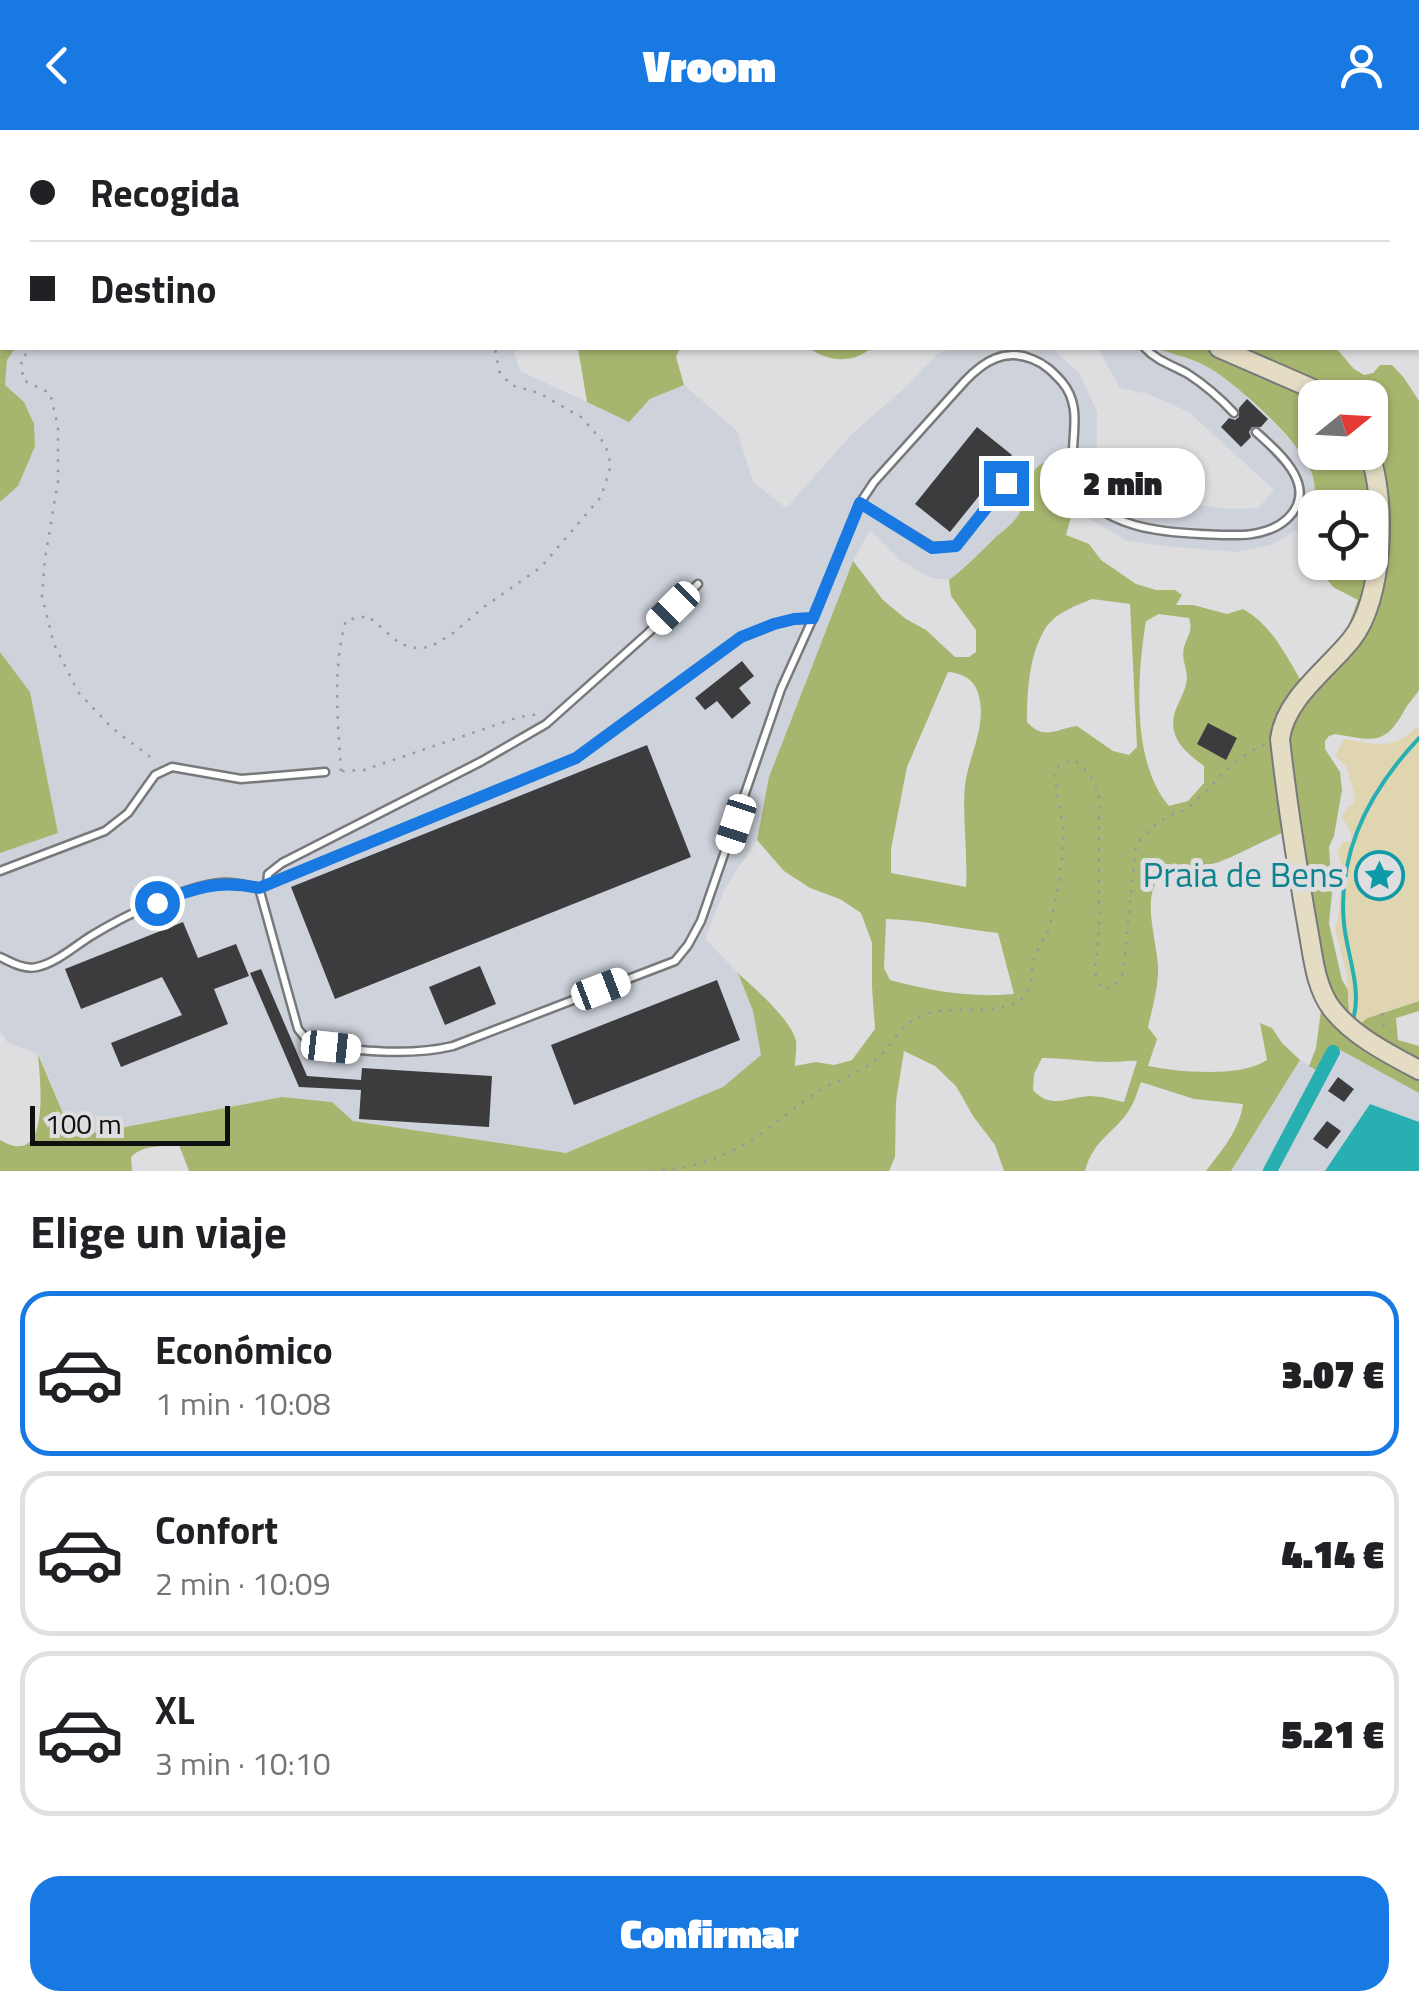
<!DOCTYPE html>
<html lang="es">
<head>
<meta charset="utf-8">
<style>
  body { margin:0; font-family:"Titillium Web",sans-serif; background:#f6f6f6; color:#202124; height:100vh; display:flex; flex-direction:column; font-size:38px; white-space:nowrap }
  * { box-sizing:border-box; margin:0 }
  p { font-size:32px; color:#757577 }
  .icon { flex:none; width:55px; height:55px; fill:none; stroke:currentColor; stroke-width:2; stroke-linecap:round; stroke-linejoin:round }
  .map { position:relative; height:1041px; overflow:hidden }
  .details { display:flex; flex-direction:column; background:#fff; flex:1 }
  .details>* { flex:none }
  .hud { position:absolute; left:0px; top:0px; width:1420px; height:220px; box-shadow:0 2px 8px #0004; display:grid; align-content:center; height:220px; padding:0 30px; background:#fff }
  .needle { width:65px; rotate:72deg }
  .buttons { position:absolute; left:1298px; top:250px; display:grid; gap:20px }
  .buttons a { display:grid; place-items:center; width:90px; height:90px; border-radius:20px; background:#fff; box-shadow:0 2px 8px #0004; font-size:50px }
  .scale { position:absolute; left:30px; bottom:25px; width:200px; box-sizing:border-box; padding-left:10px; border:5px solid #101010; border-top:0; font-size:28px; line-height:35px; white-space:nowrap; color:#101010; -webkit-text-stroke:8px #dedee0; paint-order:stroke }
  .end { position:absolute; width:45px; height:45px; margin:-22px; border:12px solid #1979e2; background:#fff; box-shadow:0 0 0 5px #fff }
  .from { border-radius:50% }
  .bubble { position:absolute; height:70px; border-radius:30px; background:#fff; box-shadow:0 2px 8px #0004; font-size:32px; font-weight:800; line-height:70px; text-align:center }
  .car { position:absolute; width:30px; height:60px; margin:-30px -15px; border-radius:12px; box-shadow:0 0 8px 2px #0007; background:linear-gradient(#fff 24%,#345 0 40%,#fff 0 76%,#345 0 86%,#fff 0) }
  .hud b { display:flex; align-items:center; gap:35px; height:95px; font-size:38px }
  .hud b+b { border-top:2px solid #e0e0e0 }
  .hud i { width:25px; height:25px; background:#202124 }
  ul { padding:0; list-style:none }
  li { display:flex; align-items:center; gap:30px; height:165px; margin:0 20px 15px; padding:0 10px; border:5px solid #e0e0e0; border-radius:30px }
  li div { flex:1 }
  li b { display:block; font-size:38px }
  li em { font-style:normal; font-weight:800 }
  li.on { border-color:#1979e2 }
  li>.icon { width:90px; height:90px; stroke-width:1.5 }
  h2 { padding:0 30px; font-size:45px; line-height:120px }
  .button { display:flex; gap:20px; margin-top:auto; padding:20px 30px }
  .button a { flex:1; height:115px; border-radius:30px; background:#1979e2; color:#fff; font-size:40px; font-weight:800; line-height:115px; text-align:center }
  header { display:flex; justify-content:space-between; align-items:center; height:130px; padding:0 30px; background:#1979e2; color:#fff; font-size:45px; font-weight:800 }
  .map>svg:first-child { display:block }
  .built { fill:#ced2da }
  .green { fill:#a6b66f; fill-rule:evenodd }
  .sand { fill:#dfd5b0 }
  .water { fill:#27afb1 }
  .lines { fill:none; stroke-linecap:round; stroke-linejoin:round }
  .stream { stroke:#27afb1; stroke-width:4 }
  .canal { stroke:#27afb1; stroke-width:14 }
  .building { fill:#3c3c3e }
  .lane-casing { stroke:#78797a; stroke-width:11 }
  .secondary-casing { stroke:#78797a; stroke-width:22 }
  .path { stroke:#989899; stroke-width:2.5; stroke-dasharray:2.5 8; stroke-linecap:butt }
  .lane { stroke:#fff; stroke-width:6 }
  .secondary { stroke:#e5dcc4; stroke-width:18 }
  .route { stroke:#1979e2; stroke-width:12 }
  .labels { text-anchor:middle; stroke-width:10; stroke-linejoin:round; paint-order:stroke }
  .culture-label { font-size:35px; fill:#0d838f; stroke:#dedee0; text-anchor:end }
</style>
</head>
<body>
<header><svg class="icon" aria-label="back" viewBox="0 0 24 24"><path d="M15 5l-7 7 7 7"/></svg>Vroom<svg class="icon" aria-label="person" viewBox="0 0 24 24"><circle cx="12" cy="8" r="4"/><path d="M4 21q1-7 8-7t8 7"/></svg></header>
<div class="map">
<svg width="1419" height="1041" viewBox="0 0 1419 1041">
  <rect width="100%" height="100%" fill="#dedee0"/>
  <path class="built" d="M15 218H513L520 241 628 291 650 269 684 255 737 301 753 352 786 378 853 303 908 255 937 224 954 218H1052L1079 243 1097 282V325L1115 350 1133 363 1181 373 1230 379 1258 378 1274 360 1189 282 1148 264 1120 258 1102 226 1101 218H1160L1162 220 1205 235 1241 261 1280 299 1302 324 1314 348V369L1308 387 1300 398 1271 415 1236 422 1176 417 1127 411 1073 379 1053 337 1027 355 1023 378 1016 388 967 437 949 450 931 448 900 430 870 400 853 431 769 647 757 710 725 758 705 809 738 843 753 881 761 925 723 957 566 1023 353 991 332 972 282 967 73 1007 39 924 8 913 0 902V723L58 703 30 562 0 522V372L18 356 24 272 5 255 7 230Z
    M1334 916 1419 963V1041H1231L1300 930 1319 941Z"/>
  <path class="green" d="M0 0H140V2H2V173L0 172Z
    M455 0H1245L1246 2H456Z
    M0 196 2 198V218H15L7 230 5 255 24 272 34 294 35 316 18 356 0 372Z
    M578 218H680L676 227 684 255 650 269 629 292 587 272Z
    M809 218H871C853 234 828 232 809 218Z
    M1160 218H1336L1354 239 1364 245 1373 243 1380 235H1392L1404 248 1419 271V560C1415 567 1408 573 1404 581 1384 617 1372 610 1335 604L1329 606 1325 611V619L1340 642 1342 660 1334 706 1329 717 1332 763 1329 793 1342 850 1348 860 1349 881 1361 893 1367 888 1419 871V881L1396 888 1398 910 1419 916V963L1335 917 1321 943 1309 936 1316 918 1321 881 1300 817 1282 703C1261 712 1240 724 1219 732 1202 738 1181 733 1166 742 1136 760 1160 816 1158 844 1157 862 1152 880 1148 897L1157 909 1148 936C1179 942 1240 948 1267 930L1260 893 1272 898 1282 913 1300 930 1231 1041H1206C1222 1020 1239 1001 1243 974L1194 969 1141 952C1138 959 1136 968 1132 975 1118 1002 1094 1007 1085 1041H1004L995 1015 973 986 956 956 935 936 904 921 896 971 895 1027 889 1041H189L179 1015C162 1017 144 1014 131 1027L132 1041H0V1010C52 1041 40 950 38 924L73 1007 282 967 332 972 353 991 566 1023 723 957 761 925 753 881 738 843C755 859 790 888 796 911 797 918 795 929 795 936L816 932 834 935 852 930 875 899 872 857V813L861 783 840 769 810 758 784 741 757 710 769 647 853 431 883 470 906 489 926 500 955 527H969L976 522V500L951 466 949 450C967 437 981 421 997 406 1005 399 1015 392 1020 382 1031 365 1024 344 1043 333L1053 337 1073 379 1066 405 1089 414 1101 430 1136 454 1156 460H1175L1182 465 1176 475H1193L1227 484 1243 479C1271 495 1284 522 1300 549L1347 499 1358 470 1333 457 1314 433 1300 398C1311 384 1318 366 1313 347 1305 314 1236 253 1206 236 1193 229 1176 225 1162 220ZM1315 268H1370V322H1315ZM1315 378H1370V432H1315ZM1092 469 1130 474 1137 617 1129 625 1113 621 1077 596C1055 599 1044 611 1027 592 1027 562 1029 525 1045 499 1055 483 1075 476 1092 469ZM1159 484 1189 488C1193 501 1188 505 1184 517 1181 528 1187 538 1187 548 1186 562 1177 573 1174 585 1169 610 1187 623 1204 636V653L1188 671 1169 676C1131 632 1137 545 1146 491ZM948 542C962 543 974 549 978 563 988 595 969 624 965 655 962 689 968 724 966 757L891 743V719L907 637ZM886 789C924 790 960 799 998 803L1014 864C973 868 930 861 890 850L884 838ZM1042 928C1066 928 1088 932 1111 932 1121 932 1128 930 1137 931L1124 972C1114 970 1100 966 1090 966 1069 967 1051 980 1033 960L1034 944Z
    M0 522 30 562 58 703 0 723Z"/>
  <path class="sand" d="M1416 597 1419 600V871L1367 888 1360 894 1349 881 1347 845 1335 798 1338 790 1342 750 1336 741 1341 732 1337 722 1343 713 1351 711V703L1342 687 1347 677 1353 674 1355 666 1346 636 1335 626 1344 609C1373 614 1395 621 1416 597Z"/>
  <path class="water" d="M1321 0H1419L1418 140V2H1323Z
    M1370 974 1419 992V1041H1325Z"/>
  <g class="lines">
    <path class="stream" d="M1354 886C1361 856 1347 824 1344 794 1337 722 1371 659 1419 608"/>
    <path class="canal" d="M1270 1041 1333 922"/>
  </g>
  <path class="building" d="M1247 269 1268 289 1261 297H1252L1249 302 1251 307 1241 317 1221 297 1229 288 1235 290 1239 287V278Z
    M977 297 1012 325 950 402 915 374Z
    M742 531 754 546 739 558 751 573 732 589 717 571 705 580 695 568Z
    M1208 593 1237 608 1226 630 1197 614Z
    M647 615 691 727 335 869 291 757Z
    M183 792 198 828 236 814 249 846 214 859 228 894 121 937 111 913 182 885 162 847 81 879 65 839Z
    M480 836 496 874 445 895 429 857Z
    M261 839 307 946 361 950 362 938 492 946 489 997 359 989 361 960 299 957 250 843Z
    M717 850 740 910 574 975 551 915Z
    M1338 947 1354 959 1344 972 1328 961Z
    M1327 991 1341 1001 1327 1019 1313 1009Z"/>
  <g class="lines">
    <defs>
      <path id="lane" d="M1145 218C1157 231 1172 235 1188 244 1205 255 1220 268 1234 283
        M860 373 932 417 956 416 1006 353
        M813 488 781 559 701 791 688 815 675 831 453 916C407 927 357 920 311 915L298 899 259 758 576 628 741 507 774 494 795 489Z
        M813 488 860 373 874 352 965 251C984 231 1005 218 1032 229 1045 234 1053 242 1062 252 1090 285 1059 326 1082 361 1107 397 1160 402 1200 404 1228 405 1264 410 1287 389 1321 357 1278 322 1256 302
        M0 741 105 701 128 683 155 645 172 637 241 649 325 642
        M267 755 268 744 282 733 482 631 546 594 648 503 698 454
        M0 827C11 832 24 840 37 837 56 833 75 816 91 806 122 787 184 756 221 753 234 752 246 755 259 758"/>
      <path id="secondary" d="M1119 0V2
        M1219 218 1311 258 1325 268
        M1369 322C1387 370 1384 470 1351 510 1326 541 1285 569 1280 609 1287 673 1297 736 1308 799 1313 825 1315 857 1332 879 1353 906 1389 924 1419 940"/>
    </defs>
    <use href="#lane" class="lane-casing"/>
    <use href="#secondary" class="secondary-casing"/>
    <path class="path" d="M444 0 445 2
      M327 2 330 0
      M35 218 21 228 23 250 50 263 58 297V351L45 429 42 466 54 514 78 562 112 598 149 626 152 635
      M341 641C338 591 332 539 346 490L368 486 400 514 416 518 430 517 452 504 484 477 541 437 601 367 611 335 605 314 581 287 539 263 511 255 499 241 495 218
      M342 641 364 640 519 587 540 584
      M1382 883 1385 901
      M652 1041C683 1040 719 1030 746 1013 770 999 791 980 814 964 833 951 856 946 874 931 899 912 894 894 929 883 956 874 1015 890 1028 860 1033 849 1031 835 1036 823 1039 816 1044 810 1047 803 1055 782 1062 735 1063 713 1065 687 1053 663 1056 638L1065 632 1074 630C1087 640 1096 650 1099 667V799L1095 840 1097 852 1103 859C1115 858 1118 854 1123 843L1136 715C1146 702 1156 692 1171 685 1179 681 1179 684 1186 679 1213 658 1232 627 1266 614"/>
    <use href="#lane" class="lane"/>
    <use href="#secondary" class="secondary"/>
  </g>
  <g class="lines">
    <path class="route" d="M157 773C194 758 219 749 259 758L576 628 741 507 774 494 794 489 813 488 860 373 932 418 956 416 1006 353"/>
  </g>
  <defs>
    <symbol id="sight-ring" viewBox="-11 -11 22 22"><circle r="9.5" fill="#dedee0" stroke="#0f9aa8" stroke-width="1.5"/><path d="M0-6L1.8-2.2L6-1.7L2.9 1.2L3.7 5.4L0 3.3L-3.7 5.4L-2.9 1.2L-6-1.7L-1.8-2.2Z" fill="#0f9aa8"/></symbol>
  </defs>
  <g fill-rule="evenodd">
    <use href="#sight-ring" x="1352" y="718" width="55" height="55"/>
  </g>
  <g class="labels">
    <g class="culture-label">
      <text x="1344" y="757">Praia de Bens</text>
    </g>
  </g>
</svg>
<div class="buttons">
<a><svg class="needle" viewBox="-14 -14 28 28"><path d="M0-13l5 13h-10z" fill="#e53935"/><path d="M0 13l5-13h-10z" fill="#757577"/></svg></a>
<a><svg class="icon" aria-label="locate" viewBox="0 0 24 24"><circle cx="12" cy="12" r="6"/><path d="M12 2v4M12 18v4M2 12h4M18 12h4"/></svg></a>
</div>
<div class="scale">100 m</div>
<i class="end from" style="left:157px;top:773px"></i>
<i class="end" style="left:1006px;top:353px"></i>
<div class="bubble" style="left:1040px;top:318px;width:165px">2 min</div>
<i class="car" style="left:673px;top:478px;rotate:225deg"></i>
<i class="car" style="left:736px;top:694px;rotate:198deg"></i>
<i class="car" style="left:601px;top:859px;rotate:69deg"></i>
<i class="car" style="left:331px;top:917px;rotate:96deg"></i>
<div class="hud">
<b><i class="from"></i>Recogida</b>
<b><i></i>Destino</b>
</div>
</div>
<section class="details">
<h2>Elige un viaje</h2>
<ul>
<li class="on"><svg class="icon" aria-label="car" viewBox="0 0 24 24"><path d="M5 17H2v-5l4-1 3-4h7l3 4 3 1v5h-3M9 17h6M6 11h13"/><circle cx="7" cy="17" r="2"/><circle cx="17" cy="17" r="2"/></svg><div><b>Económico</b><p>1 min · 10:08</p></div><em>3.07 €</em></li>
<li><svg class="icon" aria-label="car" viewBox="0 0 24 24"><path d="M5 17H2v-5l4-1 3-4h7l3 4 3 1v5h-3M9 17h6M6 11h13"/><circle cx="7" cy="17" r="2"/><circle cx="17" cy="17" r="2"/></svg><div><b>Confort</b><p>2 min · 10:09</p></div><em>4.14 €</em></li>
<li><svg class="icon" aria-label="car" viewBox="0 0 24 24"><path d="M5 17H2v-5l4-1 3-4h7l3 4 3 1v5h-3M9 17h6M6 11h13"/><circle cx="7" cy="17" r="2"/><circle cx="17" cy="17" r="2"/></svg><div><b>XL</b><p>3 min · 10:10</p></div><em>5.21 €</em></li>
</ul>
<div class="button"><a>Confirmar</a></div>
</section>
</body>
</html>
